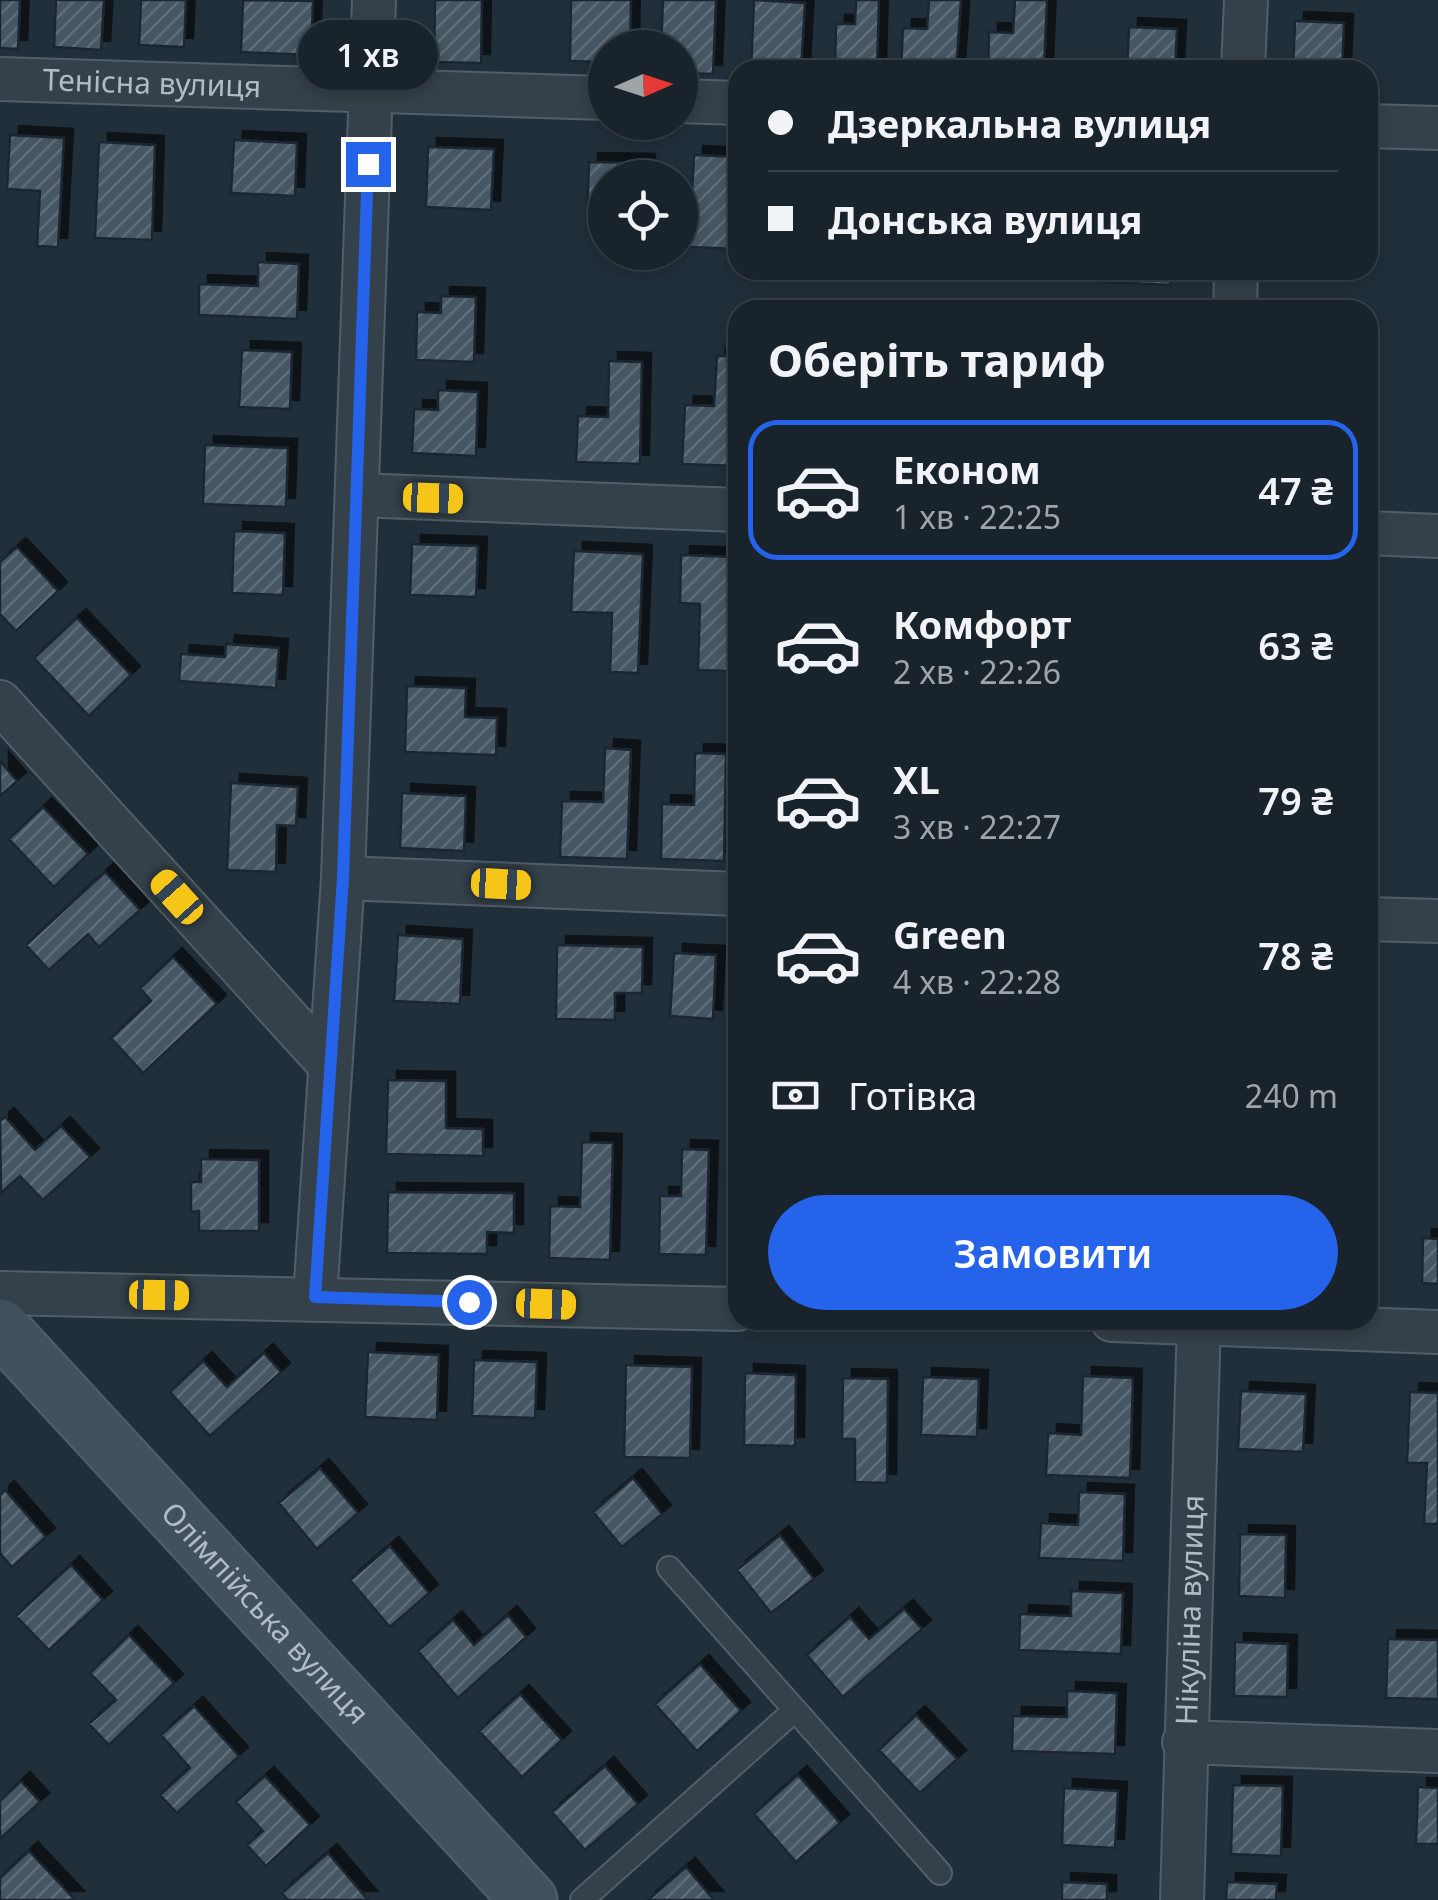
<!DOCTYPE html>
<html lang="uk">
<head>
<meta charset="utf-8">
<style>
  body { margin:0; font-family:"Noto Sans",sans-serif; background:#262f38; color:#f1f3f6; height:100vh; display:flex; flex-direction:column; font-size:38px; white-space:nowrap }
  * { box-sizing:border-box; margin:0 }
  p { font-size:32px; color:#9fa4a9 }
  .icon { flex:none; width:55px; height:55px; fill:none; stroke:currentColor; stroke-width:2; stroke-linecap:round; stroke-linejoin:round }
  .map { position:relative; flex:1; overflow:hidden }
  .details { position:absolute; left:728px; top:300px; width:650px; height:1030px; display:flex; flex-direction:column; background:#19232c; border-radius:30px; box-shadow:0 5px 15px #0003,0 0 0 2px #374048 }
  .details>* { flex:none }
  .top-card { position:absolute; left:728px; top:60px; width:650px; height:220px; border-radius:30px; box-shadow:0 5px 15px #0003,0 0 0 2px #374048; display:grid; align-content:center; height:220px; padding:0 40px; background:#19232c }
  .needle { width:65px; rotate:87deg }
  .buttons { position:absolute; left:588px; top:30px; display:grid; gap:20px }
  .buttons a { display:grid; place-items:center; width:110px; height:110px; border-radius:50%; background:#19232c; box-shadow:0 5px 15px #0003,0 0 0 2px #374048; font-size:50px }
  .end { position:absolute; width:45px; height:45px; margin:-22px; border:12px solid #2563eb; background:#fff; box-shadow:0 0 0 5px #fff }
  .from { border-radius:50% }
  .bubble { position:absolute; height:70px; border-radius:35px; background:#19232c; box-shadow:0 5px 15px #0003,0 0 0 2px #374048; font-size:32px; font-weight:600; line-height:70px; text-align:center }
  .car { position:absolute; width:30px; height:60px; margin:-30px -15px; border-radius:12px; box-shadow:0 0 8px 2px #0007; background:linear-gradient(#f5c518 24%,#345 0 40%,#f5c518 0 76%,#345 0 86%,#f5c518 0) }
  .top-card b { display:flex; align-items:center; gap:35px; height:95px; font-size:38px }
  .top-card b+b { border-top:2px solid #374048 }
  .top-card i { width:25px; height:25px; background:#f1f3f6 }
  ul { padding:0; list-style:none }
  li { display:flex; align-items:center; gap:30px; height:140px; margin:0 20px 15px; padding:0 20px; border:5px solid transparent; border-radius:30px }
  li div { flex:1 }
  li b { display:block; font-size:38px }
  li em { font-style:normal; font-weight:600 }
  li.on { border-color:#2563eb }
  li>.icon { width:90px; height:90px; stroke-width:1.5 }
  h2 { padding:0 40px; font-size:45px; line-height:120px }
  .pay { display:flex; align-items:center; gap:25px; height:110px; padding:0 40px; font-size:38px }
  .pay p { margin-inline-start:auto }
  .primary-button { display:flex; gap:20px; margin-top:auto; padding:20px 40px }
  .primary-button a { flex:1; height:115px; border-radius:60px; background:#2563eb; color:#fff; font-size:40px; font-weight:600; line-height:115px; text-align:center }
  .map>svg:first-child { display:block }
  .building { fill:url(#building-hatch); stroke:#1c2831; stroke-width:2.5; filter:url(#shadow) }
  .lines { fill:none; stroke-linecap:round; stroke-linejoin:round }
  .service-casing { stroke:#525f68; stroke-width:26 }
  .minor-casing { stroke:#525f68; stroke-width:46 }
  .secondary-casing { stroke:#525f68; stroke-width:59 }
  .service { stroke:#34414a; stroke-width:22 }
  .minor { stroke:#34414a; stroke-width:42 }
  .secondary { stroke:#42515d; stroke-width:55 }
  .route { stroke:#2563eb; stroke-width:12 }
  .labels { text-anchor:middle; stroke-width:8; stroke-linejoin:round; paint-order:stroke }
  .street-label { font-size:30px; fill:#afbcc6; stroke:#1a262f }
</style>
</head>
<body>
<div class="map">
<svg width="1438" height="1900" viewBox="0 0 1438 1900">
  <defs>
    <pattern id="building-hatch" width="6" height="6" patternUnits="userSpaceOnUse" patternTransform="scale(2.5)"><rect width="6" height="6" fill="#475763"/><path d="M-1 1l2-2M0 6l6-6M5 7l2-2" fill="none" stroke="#5f6d78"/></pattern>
    <filter id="shadow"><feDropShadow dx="9" dy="-9" stdDeviation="0" flood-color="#0009"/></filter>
  </defs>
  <rect width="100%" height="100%" fill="#212f3a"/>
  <path class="building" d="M0 0H20L18 49 0 48Z
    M56 0H104L101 50 54 47Z
    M141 0H186L184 47 139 45Z
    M243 0 313 1 311 55 241 52Z
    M435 0H482L481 63 434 62Z
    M571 0H631L630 48H605V62L570 61Z
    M663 0H716L713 74 680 73V48H661Z
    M754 0 805 3 801 70H751Z
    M856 0H879L877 70 835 69 836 24H855Z
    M929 0H961L956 70H901L903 28 927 29Z
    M1015 0H1047L1044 70H988L989 32 1013 33Z
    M1295 21 1344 23 1342 70H1293Z
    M1129 27 1177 29 1175 70H1127Z
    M10 135 64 138 58 247 37 246 40 191 7 189Z
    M234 140 297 143 295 196 231 193Z
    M99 142 155 145 152 240 95 238Z
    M428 147 494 149 491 210 426 207Z
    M694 155 738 157V249L689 247Z
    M589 162 646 163V178H605V216H587Z
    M258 262 299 264 297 319 199 315V284L258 286Z
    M975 270H1035V277L975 274Z
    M1102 270H1171L1170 285 1101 282Z
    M441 296 476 297 474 362 416 360 417 312 441 313Z
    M242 350 292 352 290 409 239 407Z
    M717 356H738V466L682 464 685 405 714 406Z
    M609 361 642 362 640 464 576 462 578 416 608 417Z
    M438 390 478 392 476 456 412 453 414 409 438 410Z
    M205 445 288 448 286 507 203 504Z
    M234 531 285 533 283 595 232 593Z
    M412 544 478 546 476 597 410 595Z
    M17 547 58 591 16 631 0 614V562Z
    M574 551 643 554 638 673 610 672 612 613 571 612Z
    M681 555 734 557 731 671 698 670 700 604 680 603Z
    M77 618 131 675 89 716 34 658Z
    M226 644 279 648 276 688 179 681 181 654 225 657Z
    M407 686 466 688 465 717 497 718 496 755 405 752Z
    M605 748 631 750 627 859 560 857 562 801 603 802Z
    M695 753 726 754 724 861 661 859 662 804 694 805Z
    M0 761 17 781 0 796Z
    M231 783 298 787 296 826 277 825 276 872 227 870Z
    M402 793 466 796 464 851 400 848Z
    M43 807 88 854 54 887 9 839Z
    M105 872 140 910 99 947 88 934 49 970 26 945Z
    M398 935 463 939 460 1004 394 1001Z
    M557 945 643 947 642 993H615V1020L556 1019Z
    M674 953 716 955 713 1019 670 1016Z
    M173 957 217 1004 143 1073 111 1038 151 1001 140 988Z
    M388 1080 446 1081V1128L483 1129V1156L386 1154Z
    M5 1117 35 1150 61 1126 90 1157 43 1200 20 1176 1 1193 0 1121Z
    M582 1142 613 1143 610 1260 549 1258 550 1206 580 1207Z
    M728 1145H738V1185H726Z
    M682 1149 709 1150 706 1255 659 1254 660 1196H681Z
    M201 1159 259 1160V1231H199V1211L191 1212V1182H201Z
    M388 1192 514 1193V1233L487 1232V1254L387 1253Z
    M1423 1238 1438 1239V1284L1422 1283Z
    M368 1352 439 1355 437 1420 365 1417Z
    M264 1353 281 1372 210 1436 170 1392 203 1361 227 1387Z
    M474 1360 537 1362 535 1418 472 1416Z
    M626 1365 692 1367 690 1458 624 1457Z
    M745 1373 796 1375 795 1446 744 1445Z
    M1083 1376 1133 1378 1130 1478 1046 1475 1048 1433 1081 1435Z
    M923 1377 979 1379 977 1437 921 1435Z
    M843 1378 888 1379 887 1483 855 1482V1439H842Z
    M1241 1391 1306 1394 1303 1452 1238 1449Z
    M1410 1392 1438 1393V1524H1424L1427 1463H1407Z
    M320 1468 358 1513 317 1549 279 1503Z
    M633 1478 662 1514 622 1547 593 1512Z
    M5 1490 46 1537 12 1567 0 1553V1495Z
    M1079 1492 1125 1494 1123 1561 1039 1558 1041 1523 1078 1525Z
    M1240 1534 1286 1535 1285 1598 1239 1596Z
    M780 1535 814 1579 771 1613 737 1570Z
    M390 1546 429 1593 390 1627 350 1580Z
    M71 1565 103 1600 49 1650 16 1616Z
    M1071 1591 1123 1593 1121 1654 1019 1650 1020 1614 1071 1616Z
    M904 1609 922 1629 843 1697 807 1655 850 1617 869 1639Z
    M508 1615 526 1637 458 1698 418 1651 453 1620 474 1645Z
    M129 1635 174 1683 109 1745 89 1724 116 1700 90 1673Z
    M1388 1639 1438 1640V1699L1386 1698Z
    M1235 1642 1288 1644 1287 1697 1234 1696Z
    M700 1664 741 1711 697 1751 655 1704Z
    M1067 1691 1117 1693 1115 1754 1012 1751 1013 1716 1067 1717Z
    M520 1694 562 1740 522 1777 479 1731Z
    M194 1706 239 1756 177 1813 160 1795 190 1768 161 1735Z
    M916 1715 957 1759 920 1793 879 1750Z
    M605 1766 638 1804 585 1850 552 1812Z
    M798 1775 840 1823 796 1862 754 1814Z
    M265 1776 310 1825 266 1866 247 1845 263 1831 236 1802Z
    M21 1781 40 1802 0 1839V1801Z
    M1233 1785 1283 1786 1281 1856 1231 1854Z
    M1418 1787 1438 1788V1844H1416Z
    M1064 1788 1118 1791 1115 1848 1062 1845Z
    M29 1851 75 1900H0V1878Z
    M328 1853 368 1900H288L282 1893Z
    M686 1867 714 1900H648Z
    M1062 1882 1107 1884V1900H1062Z
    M1227 1882 1277 1884 1276 1900H1226Z"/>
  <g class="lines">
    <defs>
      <path id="service" d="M669 1568 940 1873
        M582 1900 795 1710"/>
      <g id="minor">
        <path d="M1243 70 1246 0"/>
        <path id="s1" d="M0 79 605 98"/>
        <path d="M680 101 738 103"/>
        <path d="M1368 126 1438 128"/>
        <path d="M1235 310 1236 270"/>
        <path d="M357 495 738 510"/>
        <path d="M1368 533 1438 536"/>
        <path d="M0 702 329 1064"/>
        <path d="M343 878 738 894"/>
        <path d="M1368 919 1438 921"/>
        <path d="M0 1293 738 1309"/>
        <path d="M315 1297 343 878 374 0"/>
        <path d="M1112 1320 1438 1332"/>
        <path d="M1184 1742 1438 1751"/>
        <path id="s2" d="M1182 1900 1199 1320"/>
      </g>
      <g id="secondary">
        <path id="s3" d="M0 1327 529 1900"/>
      </g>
    </defs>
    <use href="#service" class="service-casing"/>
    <use href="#minor" class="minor-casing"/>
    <use href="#secondary" class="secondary-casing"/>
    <use href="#service" class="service"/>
    <use href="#minor" class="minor"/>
    <use href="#secondary" class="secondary"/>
  </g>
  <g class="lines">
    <path class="route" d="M368 164 343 878 315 1297 469 1302"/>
  </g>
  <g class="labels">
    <g class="street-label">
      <text dy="10" stroke="none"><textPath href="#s1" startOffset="152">Тенісна вулиця</textPath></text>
      <text dy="10" stroke="none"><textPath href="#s2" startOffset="290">Нікуліна вулиця</textPath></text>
      <text dy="10" stroke="none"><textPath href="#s3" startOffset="390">Олімпійська вулиця</textPath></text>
    </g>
  </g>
</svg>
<div class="buttons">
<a><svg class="needle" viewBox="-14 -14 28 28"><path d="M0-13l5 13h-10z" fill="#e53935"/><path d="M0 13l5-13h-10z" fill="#9fa4a9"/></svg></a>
<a><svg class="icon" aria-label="locate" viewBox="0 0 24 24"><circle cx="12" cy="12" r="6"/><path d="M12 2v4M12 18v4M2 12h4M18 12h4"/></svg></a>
</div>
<i class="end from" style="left:469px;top:1302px"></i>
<i class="end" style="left:368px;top:164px"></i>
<div class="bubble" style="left:298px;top:20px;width:140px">1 хв</div>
<i class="car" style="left:433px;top:498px;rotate:92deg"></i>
<i class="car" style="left:501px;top:884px;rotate:93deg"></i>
<i class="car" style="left:177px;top:897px;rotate:318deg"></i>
<i class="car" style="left:159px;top:1295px;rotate:91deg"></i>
<i class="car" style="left:546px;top:1304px;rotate:92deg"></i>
<div class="top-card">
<b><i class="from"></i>Дзеркальна вулиця</b>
<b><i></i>Донська вулиця</b>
</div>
<section class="details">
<h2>Оберіть тариф</h2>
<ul>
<li class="on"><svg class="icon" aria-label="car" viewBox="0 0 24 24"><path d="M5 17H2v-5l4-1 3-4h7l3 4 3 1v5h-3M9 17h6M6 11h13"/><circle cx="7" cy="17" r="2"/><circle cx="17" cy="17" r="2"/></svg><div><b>Економ</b><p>1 хв · 22:25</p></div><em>47 ₴</em></li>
<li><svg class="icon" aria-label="car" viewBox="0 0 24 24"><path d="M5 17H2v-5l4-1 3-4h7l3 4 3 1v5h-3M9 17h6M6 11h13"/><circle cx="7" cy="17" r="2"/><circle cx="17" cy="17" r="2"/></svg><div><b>Комфорт</b><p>2 хв · 22:26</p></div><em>63 ₴</em></li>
<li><svg class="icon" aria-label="car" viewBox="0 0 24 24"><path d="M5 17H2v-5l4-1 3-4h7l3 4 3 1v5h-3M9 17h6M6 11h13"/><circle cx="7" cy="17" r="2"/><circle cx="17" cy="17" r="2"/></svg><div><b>XL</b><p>3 хв · 22:27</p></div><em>79 ₴</em></li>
<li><svg class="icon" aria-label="car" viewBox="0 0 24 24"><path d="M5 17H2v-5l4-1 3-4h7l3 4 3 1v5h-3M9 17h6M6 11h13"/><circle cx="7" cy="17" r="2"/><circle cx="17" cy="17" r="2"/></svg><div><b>Green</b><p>4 хв · 22:28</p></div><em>78 ₴</em></li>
</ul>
<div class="pay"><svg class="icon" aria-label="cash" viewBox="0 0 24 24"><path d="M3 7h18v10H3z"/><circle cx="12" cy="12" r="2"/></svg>Готівка<p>240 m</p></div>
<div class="primary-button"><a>Замовити</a></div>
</section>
</div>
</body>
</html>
